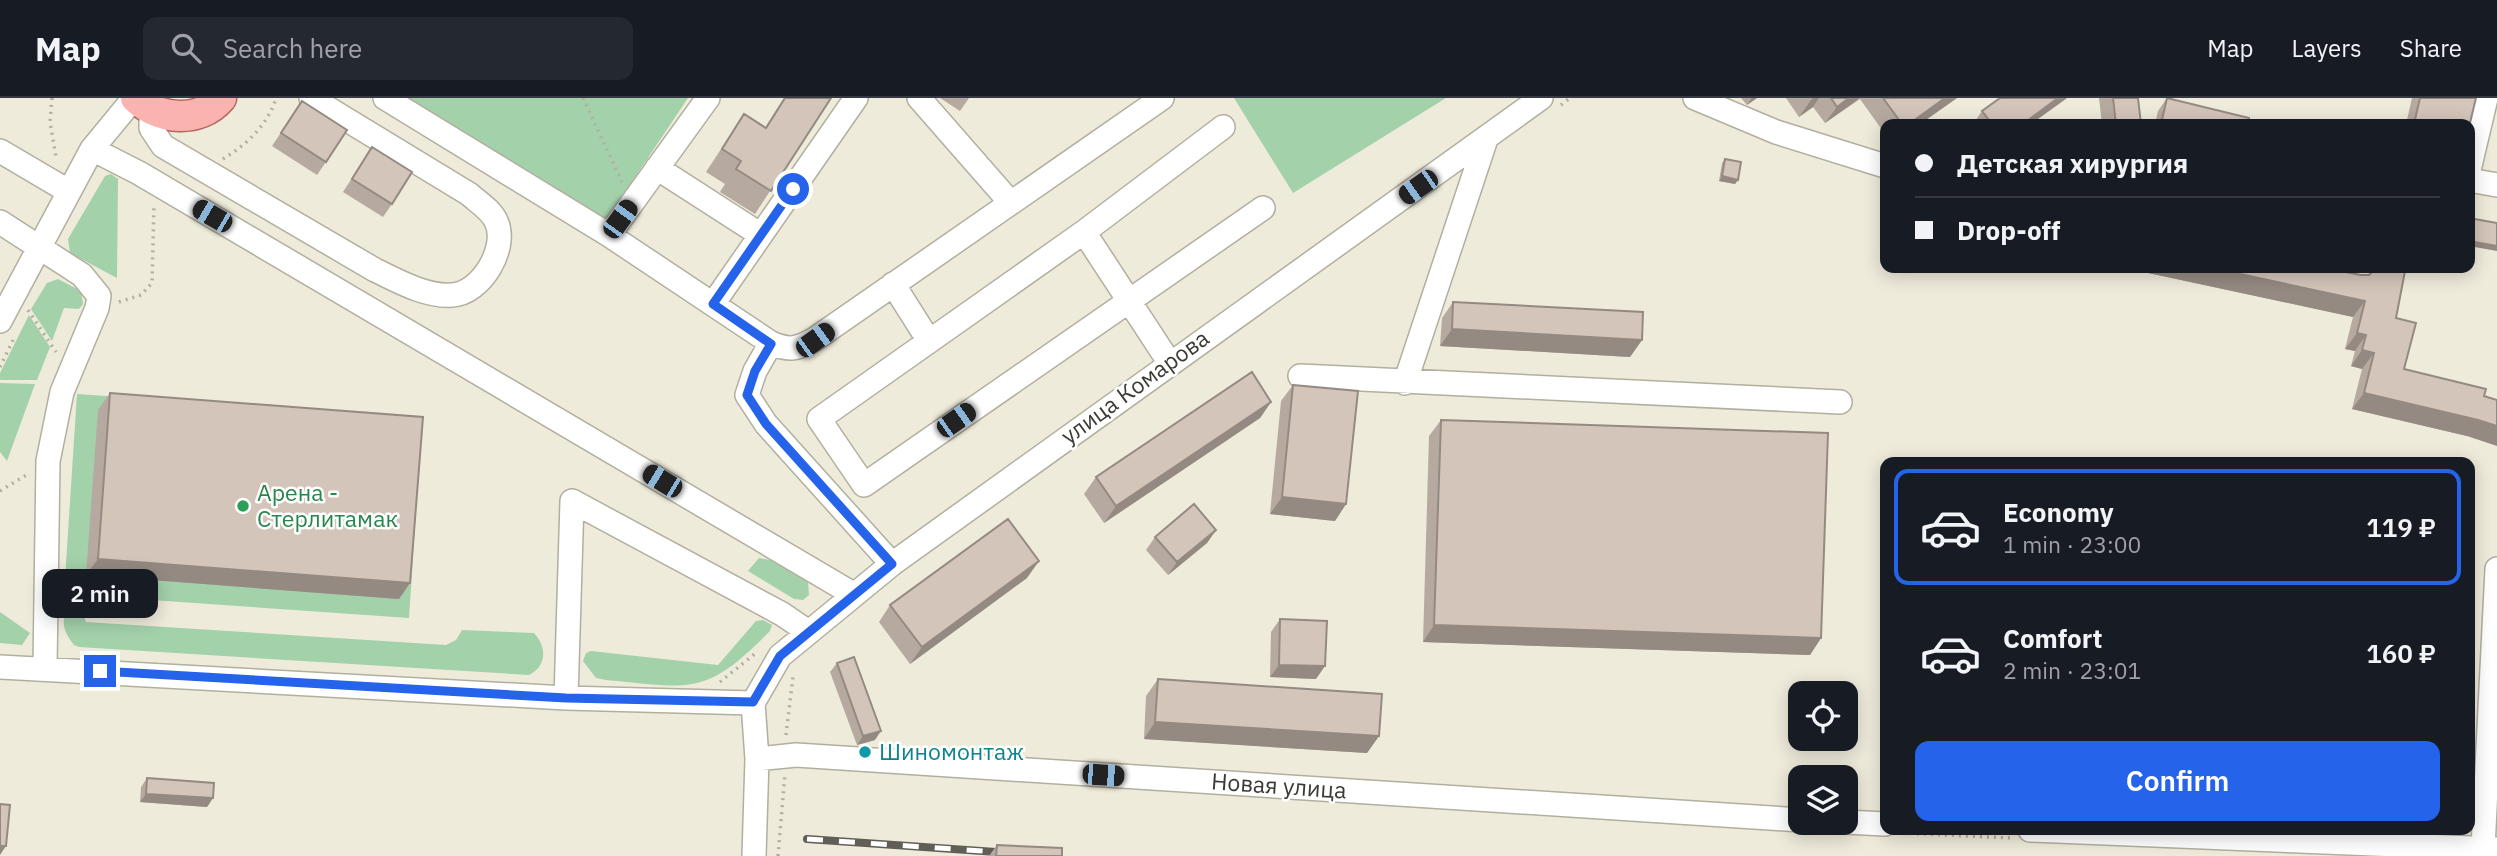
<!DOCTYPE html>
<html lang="en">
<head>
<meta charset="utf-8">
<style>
  body { margin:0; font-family:"IBM Plex Sans",sans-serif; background:#242831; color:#f1f3f6; height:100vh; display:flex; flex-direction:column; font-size:26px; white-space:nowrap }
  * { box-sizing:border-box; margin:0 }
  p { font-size:23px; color:#9ea1a6 }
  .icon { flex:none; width:38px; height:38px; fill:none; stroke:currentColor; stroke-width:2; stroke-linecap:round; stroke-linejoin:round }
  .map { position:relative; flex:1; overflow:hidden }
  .panel { position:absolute; left:1880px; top:359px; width:595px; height:378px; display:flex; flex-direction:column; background:#171b24; border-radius:14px; box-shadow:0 4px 18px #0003 }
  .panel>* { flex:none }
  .hud { position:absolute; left:1880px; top:21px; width:595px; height:154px; border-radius:14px; box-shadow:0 4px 18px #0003; display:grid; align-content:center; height:154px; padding:0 35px; background:#171b24 }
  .buttons { position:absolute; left:1788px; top:583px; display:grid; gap:14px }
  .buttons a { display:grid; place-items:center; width:70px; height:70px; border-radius:14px; background:#171b24; box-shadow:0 4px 18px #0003; font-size:35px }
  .end { position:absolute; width:32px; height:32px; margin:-16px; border:9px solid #2563eb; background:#fff; box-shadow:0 0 0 4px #fff }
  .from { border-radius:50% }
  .bubble { position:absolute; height:49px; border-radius:14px; background:#171b24; box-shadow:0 4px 18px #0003; font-size:23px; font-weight:600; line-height:49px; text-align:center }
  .car { position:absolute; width:21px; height:42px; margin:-21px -10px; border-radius:9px; box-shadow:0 0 5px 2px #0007; background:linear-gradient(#222 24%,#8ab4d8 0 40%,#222 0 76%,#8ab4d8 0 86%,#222 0) }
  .hud b { display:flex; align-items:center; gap:24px; height:66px; font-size:26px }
  .hud b+b { border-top:2px solid #363941 }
  .hud i { width:18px; height:18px; background:#f1f3f6 }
  ul { padding:12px 0 0; list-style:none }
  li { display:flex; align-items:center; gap:21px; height:116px; margin:0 14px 10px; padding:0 21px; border:4px solid transparent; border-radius:14px }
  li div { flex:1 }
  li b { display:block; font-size:26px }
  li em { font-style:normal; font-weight:600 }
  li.selected { border-color:#2563eb }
  li>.icon { width:63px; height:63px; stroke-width:1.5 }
  .cta { display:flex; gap:14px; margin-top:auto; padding:14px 35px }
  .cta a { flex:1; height:80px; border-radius:14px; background:#2563eb; color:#fff; font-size:28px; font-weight:600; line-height:80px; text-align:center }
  header { display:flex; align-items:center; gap:42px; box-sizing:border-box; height:98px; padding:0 35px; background:#171b24; border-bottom:2px solid #363941 }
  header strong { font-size:33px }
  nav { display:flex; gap:38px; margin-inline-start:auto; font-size:24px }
  .search { width:490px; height:63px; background:#242831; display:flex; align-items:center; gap:18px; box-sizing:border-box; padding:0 24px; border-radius:14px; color:#9ea1a6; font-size:26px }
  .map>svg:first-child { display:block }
  .green { fill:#a3d1aa }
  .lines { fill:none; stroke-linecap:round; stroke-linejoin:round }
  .minor-casing { stroke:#b2af9f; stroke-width:26 }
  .major-casing { stroke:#b56861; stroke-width:33 }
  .path { stroke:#b2afa2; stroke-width:3.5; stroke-dasharray:2 5; stroke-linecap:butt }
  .minor { stroke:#fff; stroke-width:23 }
  .major { stroke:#fab3af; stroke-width:30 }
  .rail-casing { stroke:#605e56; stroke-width:8 }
  .rail { stroke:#fff; stroke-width:5; stroke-dasharray:16; stroke-linecap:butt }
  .wall { fill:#b6a9a0 }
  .shaded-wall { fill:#948a82 }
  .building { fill:#d4c5ba; stroke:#948a82; stroke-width:2 }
  .route { stroke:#2563eb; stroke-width:9 }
  .leisure-dot { fill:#2e9e5b; stroke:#fff; stroke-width:2.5 }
  .culture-dot { fill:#0f9aa8; stroke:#fff; stroke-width:2.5 }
  .labels { text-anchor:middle; stroke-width:5; stroke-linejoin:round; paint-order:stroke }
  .street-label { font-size:23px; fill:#3c3a34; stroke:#fff }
  .leisure-label { font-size:23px; fill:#27864d; stroke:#fff; text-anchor:start }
  .culture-label { font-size:23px; fill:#0d838f; stroke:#fff; text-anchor:start }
</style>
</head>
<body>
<header>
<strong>Map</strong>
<div class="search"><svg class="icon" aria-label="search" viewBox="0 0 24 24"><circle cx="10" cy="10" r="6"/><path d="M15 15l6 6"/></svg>Search here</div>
<nav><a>Map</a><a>Layers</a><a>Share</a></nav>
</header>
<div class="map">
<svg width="2497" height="758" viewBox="0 0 2497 758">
  <rect width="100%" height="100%" fill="#efebdb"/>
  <path class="green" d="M373 0H688L595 139Z
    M1234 0H1446L1293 95Z
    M111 76 118 81 117 180 70 155 68 141 105 78Z
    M58 181 81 193 83 206 79 211 64 210 52 243 31 211 47 185Z
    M29 217 50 249 37 282H0V275Z
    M0 285 35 286 7 363 0 354Z
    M77 296 422 320 409 520 64 496Z
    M759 460 770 462 808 484 809 497 803 502 794 501 748 473Z
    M72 508 82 511 86 524 446 547 456 542 462 532 534 535C547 549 547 568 529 577L79 549 74 547C64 535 58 520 72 508Z
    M0 514 30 535 22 547 0 545Z
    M763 522 772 527 770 533C705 599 693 590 606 582L596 580 583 563 586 555 591 553 718 567 756 523Z"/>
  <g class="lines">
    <defs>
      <path id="minor" d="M385 0 609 137 771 245C789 253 798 251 815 241L1162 0
        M919 0 1010 104
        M1695 0 1776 34 1885 68
        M151 12V30L163 48 375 172C398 183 426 199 452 197 481 196 509 149 496 123 491 112 478 104 469 96L311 0
        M92 51 139 75 853 496
        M0 53 68 93
        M657 70 761 137
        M2469 72 2486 0
        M2469 82 2497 87
        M0 124 82 177 99 198 97 210 62 294 48 363 45 569
        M1084 134 819 321 864 387 1263 110
        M609 137 708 0
        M893 186 929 243
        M713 206 856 0
        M0 223 92 51 134 0
        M771 245 755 273 747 297 766 326 892 466
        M1169 264 1084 134 1223 29
        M1300 278 1840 304
        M1405 285 1486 41
        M0 569 566 600 753 605
        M566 600 572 403 782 516 807 533
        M753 605 780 558 892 466 1541 0
        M753 605 757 661 754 758
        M757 661 796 657 1801 722
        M1846 724 1885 726
        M2030 732 2497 751
        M2483 750 2497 471"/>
      <path id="major" d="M136 0C159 22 199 26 221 0"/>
    </defs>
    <use href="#minor" class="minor-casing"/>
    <use href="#major" class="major-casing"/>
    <path class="path" d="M52 0 50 24 56 59
      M583 0 622 84
      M1561 7 1570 0
      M223 61C246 47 268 27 276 0
      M119 204 141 197 152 185 154 107
      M28 212 56 254
      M0 269 15 238
      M0 393 28 376
      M720 584 757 554
      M786 637 793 579
      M1903 735 2011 740
      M778 758 785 676"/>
    <use href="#minor" class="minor"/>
    <use href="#major" class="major"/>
    <defs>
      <path id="rail" d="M807 741 1055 758"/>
    </defs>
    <use href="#rail" class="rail-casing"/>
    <use href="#rail" class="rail"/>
  </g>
  <path class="wall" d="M784 0H831L755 116 720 94 725 86 706 74 744 16 765 30Z
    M940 0H969L960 13Z
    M1741 0H1757L1747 7Z
    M1786 0H1957L1920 26H1885V36L1860 1 1825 25 1813 9 1799 19Z
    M2000 0H2067L2031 26H1973L1982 13Z
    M2099 0H2138L2141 26H2102Z
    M2167 0 2248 26H2155L2158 13Z
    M2412 0H2476L2469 26H2406Z
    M302 3 326 64 317 77 272 48Z
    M372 49 392 106 383 119 343 94Z
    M1725 61 1738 82 1735 86 1719 83 1722 65Z
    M2125 170H2325L2396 220 2404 271 2467 338 2352 311 2362 271 2351 268 2355 253 2345 251 2353 219Z
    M1453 204 1642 242 1630 259 1440 248 1442 220Z
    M1293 287 1346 406 1335 423 1270 416 1281 303Z
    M110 295 410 485 399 501 86 477 98 312Z
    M1271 304 1260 320 1104 425 1084 396 1096 379Z
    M1441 322 1821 540 1810 557 1423 544 1429 338Z
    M1216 432 1207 445 1168 477 1146 452 1155 439Z
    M1027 480 910 566 879 524 890 507Z
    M1280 521 1316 581 1270 579 1271 534Z
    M837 565 875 642 857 647 830 574Z
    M1158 581 1379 638 1367 655 1144 641 1146 598Z
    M147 680 213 700 207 709 140 704 141 689Z
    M997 747 1062 758H989Z"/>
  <path class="shaded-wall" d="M1752 0H1757L1747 7Z
    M1813 0H1819L1813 9 1799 19 1811 2Z
    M1849 0H1860L1825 25 1837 9Z
    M1945 0H1957L1920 26H1909Z
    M2058 0H2067L2031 26H2023Z
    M1722 78 1738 82 1735 86 1719 83Z
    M2469 143 2497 148V153L2469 148Z
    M2125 170H2212L2365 203 2353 219Z
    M1452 231 1642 242 1630 259 1440 248Z
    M2357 235 2366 237 2355 253 2345 251Z
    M2362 252 2374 255 2362 271 2351 268Z
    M2364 295 2478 322 2497 328V348L2467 338 2352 311Z
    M1271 304 1260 320 1104 425 1116 408Z
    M1282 399 1346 406 1335 423 1270 416Z
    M1216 432 1207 445 1168 477 1177 464Z
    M98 461 410 485 399 501 86 477Z
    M1039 463 1027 480 910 566 922 549Z
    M1434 527 1821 540 1810 557 1423 544Z
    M1279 567 1325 568 1316 581 1270 579Z
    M1155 624 1379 638 1367 655 1144 641Z
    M881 633 875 642 857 647 863 638Z
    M146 696 213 700 207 709 140 704Z
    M0 748H6L0 757Z"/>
  <path class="building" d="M785 0H831L771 93 736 71 741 63 722 51 744 16 766 30Z
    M1831 0H1849L1837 9Z
    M1883 0H1945L1909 26H1902Z
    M2000 0H2058L2023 26H1992L1982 13Z
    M2113 0H2138L2141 26H2116Z
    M2167 0 2249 20 2248 26H2161Z
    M2420 0H2476L2469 29V26H2414Z
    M302 3 347 32 326 64 281 35Z
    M372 49 412 74 392 106 352 81Z
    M1725 61 1741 64 1738 82 1722 78Z
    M2469 120 2497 125V148L2469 143Z
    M2212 170H2325L2361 177H2369L2376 170H2391L2405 173 2396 220 2416 225 2404 271 2486 291 2484 298 2497 302V328L2478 322 2364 295 2374 255 2362 252 2366 237 2357 235 2365 203Z
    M1453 204 1643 214 1642 242 1452 231Z
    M1252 274 1271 304 1116 408 1096 379Z
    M1293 287 1358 293 1346 406 1282 399Z
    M110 295 423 319 410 485 98 461Z
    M1441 322 1828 335 1821 540 1434 527Z
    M1194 406 1216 432 1177 464 1155 439Z
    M1008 421 1039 463 922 549 890 507Z
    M1280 521 1327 523 1325 568 1279 567Z
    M854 559 881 633 863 638 837 565Z
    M1158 581 1382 596 1379 638 1155 624Z
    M147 680 214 685 213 700 146 696Z
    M0 706 10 707 6 748H0Z
    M997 747 1062 750V758H996Z"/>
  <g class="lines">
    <path class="route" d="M100 573 566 600 753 604 780 558 892 466 766 326 747 297 755 273 771 246 713 206 793 91"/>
  </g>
  <circle class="leisure-dot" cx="243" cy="408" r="7"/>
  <circle class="culture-dot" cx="865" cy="654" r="7"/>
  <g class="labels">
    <g class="street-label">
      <text transform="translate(1135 289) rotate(-36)" y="8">улица Комарова</text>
      <text transform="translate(1279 688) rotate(4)" y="8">Новая улица</text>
    </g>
    <g class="leisure-label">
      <text x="257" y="403">Арена -<tspan x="257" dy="26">Стерлитамак</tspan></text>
    </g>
    <g class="culture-label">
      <text x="879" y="662">Шиномонтаж</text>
    </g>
  </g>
</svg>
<div class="buttons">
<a><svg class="icon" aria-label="locate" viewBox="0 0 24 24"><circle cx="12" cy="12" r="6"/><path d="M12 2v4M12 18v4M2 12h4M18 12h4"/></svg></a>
<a><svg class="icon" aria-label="layers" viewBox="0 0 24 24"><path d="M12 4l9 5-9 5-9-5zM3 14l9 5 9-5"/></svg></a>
</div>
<i class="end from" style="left:793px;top:91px"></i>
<i class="end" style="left:100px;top:573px"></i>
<div class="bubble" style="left:42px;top:471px;width:116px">2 min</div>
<i class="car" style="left:1418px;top:89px;rotate:235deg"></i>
<i class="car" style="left:212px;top:118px;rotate:300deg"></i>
<i class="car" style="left:620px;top:121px;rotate:36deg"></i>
<i class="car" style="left:815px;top:242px;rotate:54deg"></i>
<i class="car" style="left:956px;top:322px;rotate:55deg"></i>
<i class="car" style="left:662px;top:383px;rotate:301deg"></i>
<i class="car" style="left:1103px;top:677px;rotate:94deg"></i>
<div class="hud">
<b><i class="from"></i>Детская хирургия</b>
<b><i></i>Drop-off</b>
</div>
<section class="panel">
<ul>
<li class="selected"><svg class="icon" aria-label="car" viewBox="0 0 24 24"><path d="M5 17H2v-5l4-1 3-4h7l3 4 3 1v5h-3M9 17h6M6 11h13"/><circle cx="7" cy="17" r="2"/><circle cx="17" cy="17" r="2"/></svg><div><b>Economy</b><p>1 min · 23:00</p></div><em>119 ₽</em></li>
<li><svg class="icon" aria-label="car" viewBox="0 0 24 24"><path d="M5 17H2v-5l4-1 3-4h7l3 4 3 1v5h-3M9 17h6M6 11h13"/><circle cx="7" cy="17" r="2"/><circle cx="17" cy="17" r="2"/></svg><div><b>Comfort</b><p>2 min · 23:01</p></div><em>160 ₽</em></li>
</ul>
<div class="cta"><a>Confirm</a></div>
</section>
</div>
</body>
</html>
